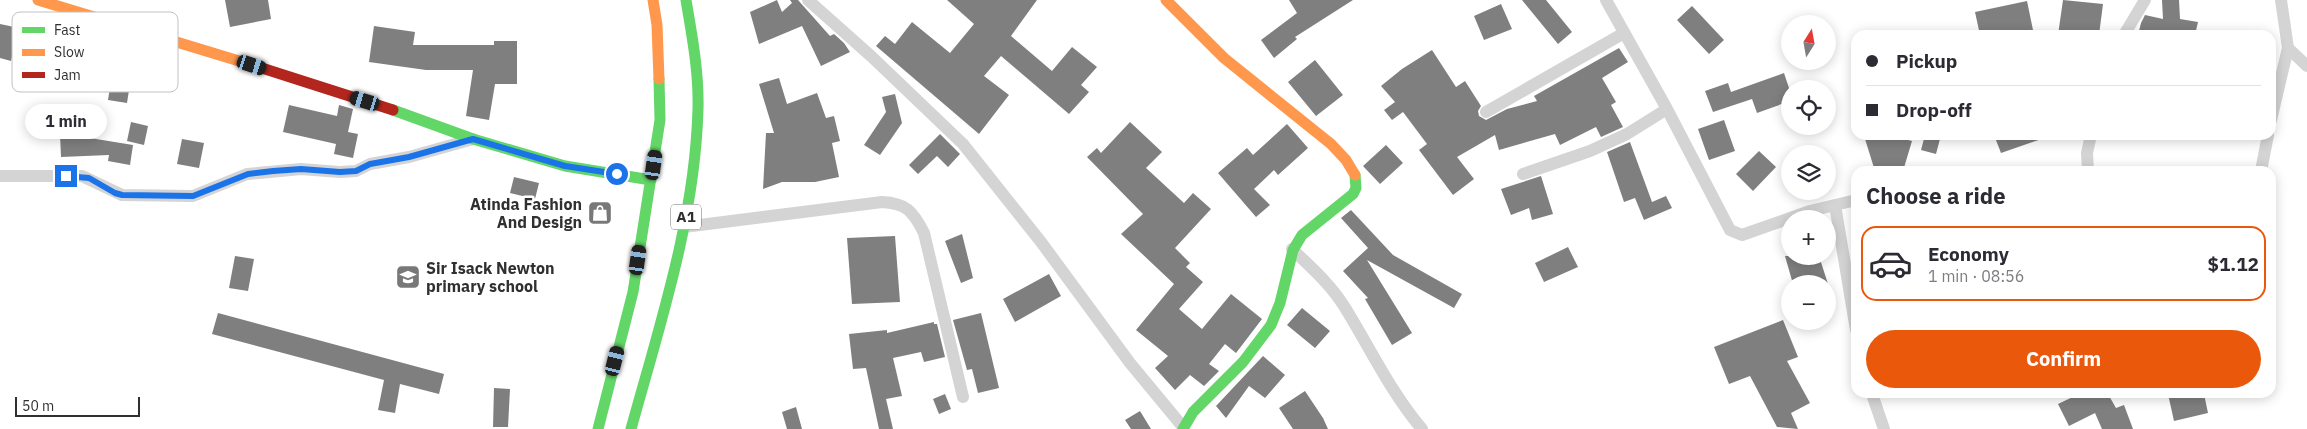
<!DOCTYPE html>
<html lang="en">
<head>
<meta charset="utf-8">
<style>
  body { margin:0; font-family:"IBM Plex Sans",sans-serif; background:#f7f7f7; color:#2b2b33; height:100vh; display:flex; flex-direction:column; font-size:19px; white-space:nowrap }
  * { box-sizing:border-box; margin:0 }
  p { font-size:16px; color:#7c7c81 }
  .icon { flex:none; width:28px; height:28px; fill:none; stroke:currentColor; stroke-width:2; stroke-linecap:round; stroke-linejoin:round }
  .map { position:relative; flex:1; overflow:hidden }
  .side { position:absolute; left:1851px; top:166px; width:425px; height:232px; display:flex; flex-direction:column; background:#fff; border-radius:15px; box-shadow:0 2px 12px #0003 }
  .side>* { flex:none }
  .hud { position:absolute; left:1851px; top:30px; width:425px; height:110px; border-radius:15px; box-shadow:0 2px 12px #0003; display:grid; align-content:center; height:110px; padding:0 15px; background:#fff }
  .needle { width:32px; rotate:11deg }
  .tools { position:absolute; left:1781px; top:15px; display:grid; gap:10px }
  .tools a { display:grid; place-items:center; width:55px; height:55px; border-radius:50%; background:#fff; box-shadow:0 2px 12px #0003; font-size:25px }
  .scale { position:absolute; left:15px; bottom:12px; width:125px; box-sizing:border-box; padding-left:5px; border:2px solid #303030; border-top:0; font-size:14px; line-height:18px; white-space:nowrap; color:#303030; -webkit-text-stroke:4px #fff; paint-order:stroke }
  .end { position:absolute; width:22px; height:22px; margin:-11px; border:6px solid #1a73e8; background:#fff; box-shadow:0 0 0 2px #fff }
  .from { border-radius:50% }
  .bubble { position:absolute; height:35px; border-radius:18px; background:#fff; box-shadow:0 2px 12px #0003; font-size:16px; font-weight:700; line-height:35px; text-align:center }
  .car { position:absolute; width:15px; height:30px; margin:-15px -8px; border-radius:6px; box-shadow:0 0 4px 1px #0007; background:linear-gradient(#222 24%,#8ab4d8 0 40%,#222 0 76%,#8ab4d8 0 86%,#222 0) }
  .hud b { display:flex; align-items:center; gap:18px; height:48px; font-size:19px }
  .hud b+b { border-top:1px solid #e1e1e2 }
  .hud i { width:12px; height:12px; background:#2b2b33 }
  ul { padding:0; list-style:none }
  li { display:flex; align-items:center; gap:15px; height:75px; margin:0 10px 8px; padding:0 5px; border:2px solid transparent; border-radius:15px }
  li div { flex:1 }
  li b { display:block; font-size:19px }
  li em { font-style:normal; font-weight:700 }
  li.current { border-color:#ea580c }
  li>.icon { width:45px; height:45px; stroke-width:1.5 }
  h2 { padding:0 15px; font-size:22px; line-height:60px }
  .primary-button { display:flex; gap:10px; margin-top:auto; padding:10px 15px }
  .primary-button a { flex:1; height:58px; border-radius:30px; background:#ea580c; color:#fff; font-size:20px; font-weight:700; line-height:58px; text-align:center }
  .map>svg:first-child { display:block }
  .building { fill:#7f7f7f }
  .lines { fill:none; stroke-linecap:round; stroke-linejoin:round }
  .street { stroke:#d4d4d4; stroke-width:12 }
  .fast { stroke:#63d668; stroke-width:11 }
  .slow { stroke:#ff974d; stroke-width:11 }
  .jam { stroke:#b3261e; stroke-width:11 }
  .route { stroke:#1a73e8; stroke-width:6 }
  .labels { text-anchor:middle; stroke-width:5; stroke-linejoin:round; paint-order:stroke }
  .shield { fill:#fff; stroke:#6e6e6e; stroke-width:1 }
  .shield-label { font-size:15px; font-weight:bold; fill:#303030 }
  .poi-label { font-size:16px; font-weight:bold; fill:#303030; stroke:#fff; text-anchor:end }
  .key { fill:#fff; stroke:#c1c1c1; stroke-width:1 }
  .key-label { font-size:14px; fill:#303030 }
</style>
</head>
<body>
<div class="map">
<svg width="2307" height="429" viewBox="0 0 2307 429">
  <rect width="100%" height="100%" fill="#fff"/>
  <path class="building" d="M225 0H268L271 19 230 27Z
    M777 0 782 12 792 3 790 0H798L830 36 834 34 844 43 850 52 821 66 802 26 759 44 750 12Z
    M947 0H1037L1011 36 1052 71 1072 47 1097 67 1081 85 1089 92 1069 114 1001 56 984 76 1009 95 979 134 876 46 885 36 895 44 912 22 950 53 974 24Z
    M1289 0H1353L1295 37 1297 39 1274 58 1261 40 1297 13Z
    M1522 0H1546L1572 32 1558 44Z
    M2063 0 2103 4 2099 35H2058Z
    M2162 0H2179L2180 19 2198 22 2195 35H2138L2141 23 2145 15 2163 19Z
    M2027 1 2033 30 2010 35H1980L1975 12Z
    M1501 4 1512 29 1484 40 1474 16Z
    M1692 6 1724 40 1709 54 1677 20Z
    M0 24 19 28 11 61 0 58Z
    M374 26 415 32 413 45H494V41H517V84H495L489 120 466 116 473 70H426L369 62Z
    M117 42 136 45 127 103 108 100Z
    M1619 48 1628 62 1602 78 1616 102 1611 105 1623 127 1601 137 1596 127 1560 145 1555 134 1499 150 1495 135 1457 157 1474 179 1453 195 1419 150 1427 144 1403 112 1392 120 1384 110 1395 102 1381 86 1402 69 1432 50 1456 87 1465 81 1481 106 1478 111 1479 116 1486 120 1507 109 1537 101 1534 96Z
    M1315 60 1343 95 1316 116 1288 82Z
    M1784 73 1790 91V101L1757 113 1752 99 1713 112 1705 91 1728 83 1731 92Z
    M779 78 787 104 817 93 826 118 834 116 840 141 832 143 839 177 815 182H782L763 189 766 133H774L759 84Z
    M895 94 902 123 880 155 864 145 886 112 882 97Z
    M289 105 337 116 339 105 353 109 348 132 358 134 353 158 334 154 336 144 283 132Z
    M1724 120 1735 151 1709 160 1698 129Z
    M131 122 148 126 144 145 127 141Z
    M1130 122 1162 152 1146 168 1184 203 1193 193 1211 209 1175 248 1190 263 1186 267 1203 282 1179 309 1202 329 1231 294 1262 319 1236 353 1225 344 1209 364 1219 371 1204 386 1190 375 1175 390 1155 368 1168 356 1136 330 1174 284 1121 234 1143 214 1087 157 1097 148 1101 153Z
    M1287 124 1308 148 1278 175 1274 170 1254 189 1270 205 1256 217 1218 173 1247 148 1253 155Z
    M90 133V138L133 145 130 165 108 161 109 155 61 157 60 134Z
    M940 134 960 154 948 167 937 156 918 174 909 165Z
    M1879 135H1889L1912 141 1903 171H1875L1865 139Z
    M1925 135H1941L1936 154 1921 150Z
    M1994 135H2047V137L2001 153Z
    M182 139 204 143 199 168 177 164Z
    M1630 142 1652 202 1666 196 1672 208 1644 220 1635 198 1624 202 1607 152Z
    M1386 145 1403 163 1380 184 1363 166Z
    M1759 151 1776 167 1753 191 1736 174Z
    M1541 176 1553 214 1532 220 1529 208 1511 215 1501 189Z
    M514 177 539 183 535 199 510 193Z
    M1351 210 1393 255 1462 294 1454 308 1367 260 1412 333 1392 345 1365 299 1368 298 1343 271 1368 248 1341 218Z
    M962 234 973 278 961 283 945 241Z
    M895 236 900 302 852 304 847 238Z
    M1568 247 1578 267 1544 282 1535 263Z
    M235 256 254 259 248 291 229 288Z
    M1785 256H1819L1828 284H1793Z
    M1049 274 1061 296 1015 322 1003 299Z
    M1302 308 1330 331 1315 348 1287 325Z
    M218 313 444 374 439 394 400 384 395 413 378 410 384 380 212 334Z
    M981 313 999 388 978 393 972 369 967 370 953 320Z
    M1783 320 1798 357 1787 361 1810 403 1791 413 1798 429 1777 427 1750 376 1729 384 1714 347Z
    M934 322V324H937L945 357 924 362 921 352 893 358 902 396 886 399 893 429H879L866 368 853 369 849 334 887 330V333Z
    M1263 356 1285 375 1265 398 1249 386 1226 418 1216 406Z
    M494 388 510 389 508 427H493Z
    M1305 391 1323 418 1328 429H1293L1279 408Z
    M945 394 951 409 939 414 933 399Z
    M2079 394H2108L2116 408 2124 405 2133 429H2102L2095 413 2069 426 2058 404Z
    M2168 394H2204L2208 413 2174 421Z
    M796 407 802 429H787L782 412Z
    M1140 411 1151 429H1131L1125 420Z"/>
  <g class="lines">
    <path class="street" d="M808 0 872 57 963 144 1041 242 1130 363 1183 427
      M1606 0 1667 109 1730 230 1742 235 1810 211 1856 200
      M2281 0 2288 48 2307 66
      M2124 35 2145 0
      M1486 112 1624 33
      M2271 120 2288 48
      M2088 171 2087 153 2091 135
      M2261 171 2268 135
      M1523 174 1590 151 1627 134 1667 109
      M0 176H82L122 195 193 196 247 174 301 169 340 172 356 171 370 164 409 157 473 139
      M1835 205 1856 330
      M684 227 882 202C906 203 913 211 924 233L963 397
      M1292 249C1311 267 1330 284 1344 306 1369 346 1391 393 1422 429
      M1872 394 1884 429"/>
    <path class="fast" d="M393 110 473 139 565 166 651 180
      M598 429 633 292 660 120 659 79
      M631 429C660 324 695 219 698 109 699 72 692 36 686 0
      M1183 429 1193 412 1243 362 1271 325 1280 303 1293 250 1302 235 1353 194 1356 188 1355 175"/>
    <path class="slow" d="M38 0 249 64
      M653 0 657 25 659 79
      M1166 0 1224 58 1331 144 1346 160 1355 175"/>
    <path class="jam" d="M249 64 393 110"/>
  </g>
  <g class="lines">
    <path class="route" d="M66 176 89 178 115 193 122 195 193 196 248 174 273 171 301 169 340 172 356 171 370 164 409 157 473 139 565 166 617 174"/>
  </g>
  <defs>
    <symbol id="shop-square" viewBox="-11 -11 22 22"><rect x="-9" y="-9" width="18" height="18" rx="4" fill="#787878" stroke="#fff"/><path d="M-5-2.5h2.3a2.7 3.5 0 0 1 5.4 0H5L5.5 6h-11ZM-1.5-2.5h3a1.5 2.3 0 0 0-3 0Z" fill="#fff"/></symbol>
    <symbol id="school-square" viewBox="-11 -11 22 22"><rect x="-9" y="-9" width="18" height="18" rx="4" fill="#787878" stroke="#fff"/><path d="M0-5L7-2L0 1L-7-2ZM-4 1L0 2.5L4 1V4Q0 6-4 4Z" fill="#fff"/></symbol>
  </defs>
  <g fill-rule="evenodd">
    <use href="#shop-square" x="586" y="199" width="28" height="28"/>
    <use href="#school-square" x="394" y="263" width="28" height="28"/>
  </g>
  <g class="labels">
    <rect class="shield" x="671" y="204.5" width="30" height="25" rx="4"/>
    <g class="shield-label">
      <text x="686" y="222">A1</text>
    </g>
    <g class="poi-label">
      <text x="582" y="210">Atinda Fashion<tspan x="582" dy="18">And Design</tspan></text>
      <text x="426" y="274" text-anchor="start">Sir Isack Newton<tspan x="426" dy="18">primary school</tspan></text>
    </g>
  </g>
  <rect x="12" y="12" width="166" height="80" rx="8" class="key"/>
  <rect x="22" y="27" width="23" height="6" fill="#63d668"/>
  <rect x="22" y="49" width="23" height="7" fill="#ff974d"/>
  <rect x="22" y="72" width="23" height="6" fill="#b3261e"/>
  <g class="key-label">
    <text x="54" y="35">Fast</text>
    <text x="54" y="57">Slow</text>
    <text x="54" y="80">Jam</text>
  </g>
</svg>
<div class="tools">
<a><svg class="needle" viewBox="-14 -14 28 28"><path d="M0-13l5 13h-10z" fill="#e53935"/><path d="M0 13l5-13h-10z" fill="#7c7c81"/></svg></a>
<a><svg class="icon" aria-label="locate" viewBox="0 0 24 24"><circle cx="12" cy="12" r="6"/><path d="M12 2v4M12 18v4M2 12h4M18 12h4"/></svg></a>
<a><svg class="icon" aria-label="layers" viewBox="0 0 24 24"><path d="M12 4l9 5-9 5-9-5zM3 14l9 5 9-5"/></svg></a>
<a>+</a>
<a>−</a>
</div>
<div class="scale">50 m</div>
<i class="end from" style="left:617px;top:174px"></i>
<i class="end" style="left:66px;top:176px"></i>
<div class="bubble" style="left:25px;top:104px;width:82px">1 min</div>
<i class="car" style="left:252px;top:65px;rotate:108deg"></i>
<i class="car" style="left:365px;top:101px;rotate:287deg"></i>
<i class="car" style="left:654px;top:165px;rotate:8deg"></i>
<i class="car" style="left:638px;top:260px;rotate:8deg"></i>
<i class="car" style="left:615px;top:361px;rotate:14deg"></i>
<div class="hud">
<b><i class="from"></i>Pickup</b>
<b><i></i>Drop-off</b>
</div>
<section class="side">
<h2>Choose a ride</h2>
<ul>
<li class="current"><svg class="icon" aria-label="car" viewBox="0 0 24 24"><path d="M5 17H2v-5l4-1 3-4h7l3 4 3 1v5h-3M9 17h6M6 11h13"/><circle cx="7" cy="17" r="2"/><circle cx="17" cy="17" r="2"/></svg><div><b>Economy</b><p>1 min · 08:56</p></div><em>$1.12</em></li>
</ul>
<div class="primary-button"><a>Confirm</a></div>
</section>
</div>
</body>
</html>
